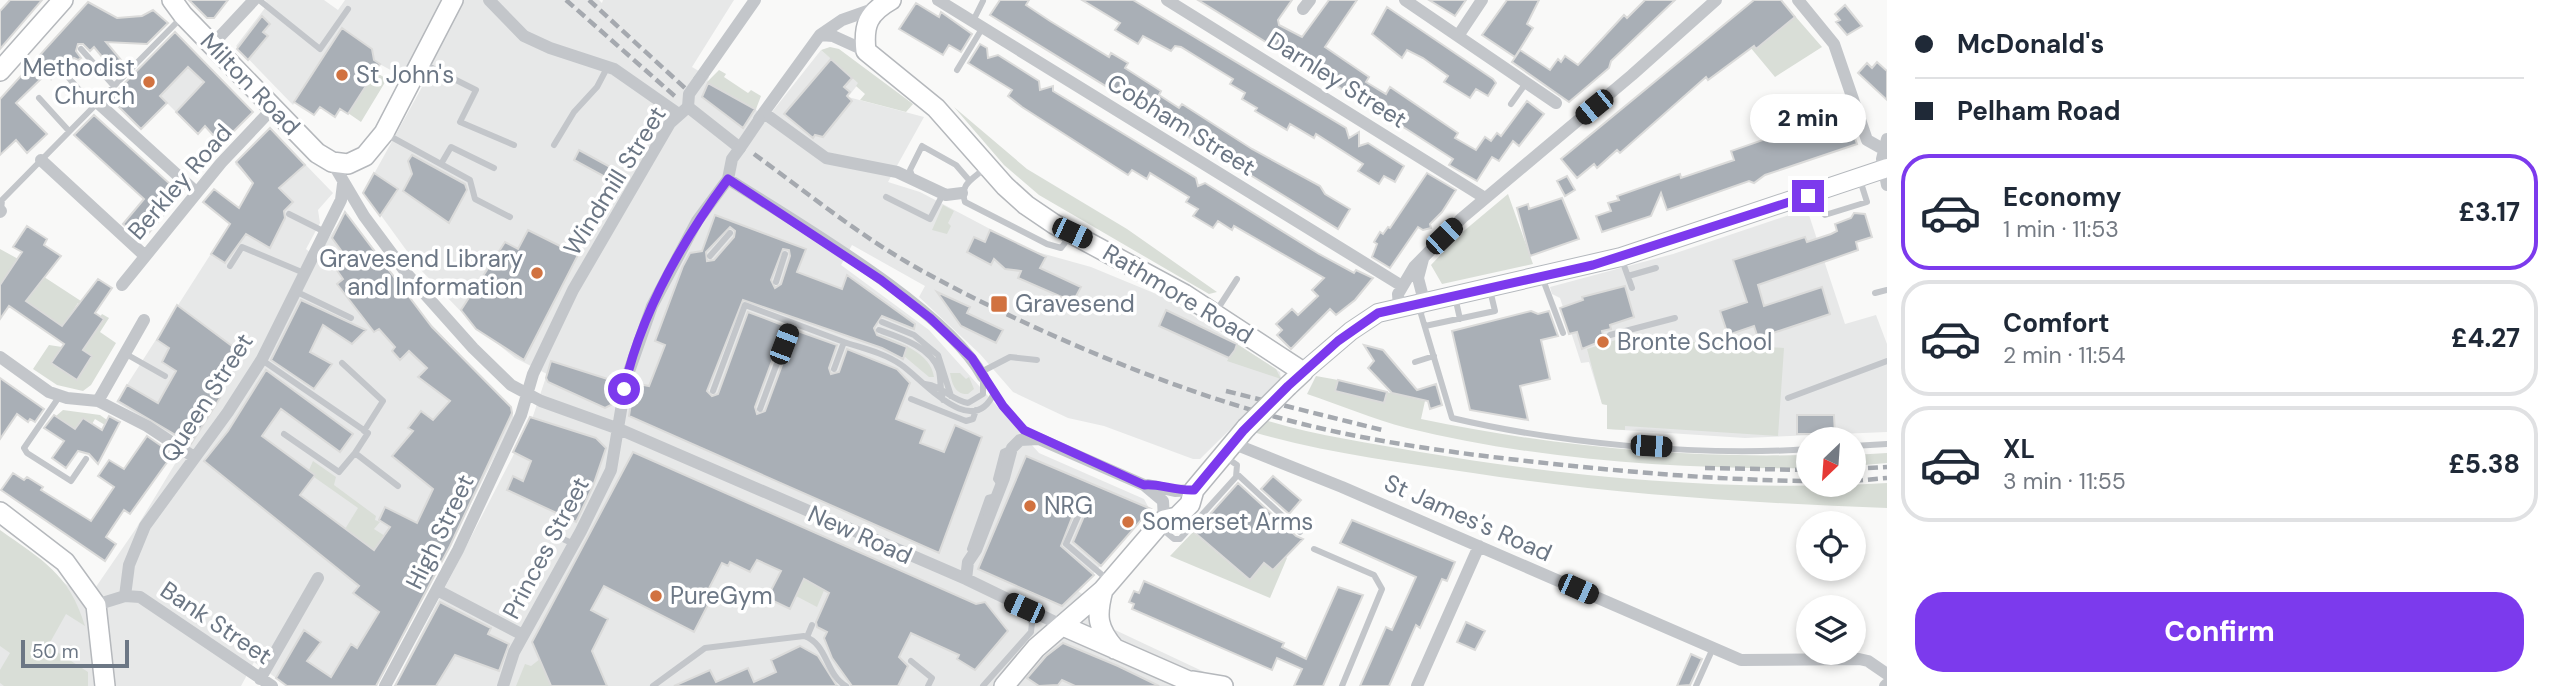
<!DOCTYPE html>
<html lang="en">
<head>
<meta charset="utf-8">
<style>
  body { margin:0; font-family:"DM Sans",sans-serif; background:#f6f6f7; color:#1f2937; height:100vh; display:flex; flex-direction:column; font-size:26px; white-space:nowrap }
  * { box-sizing:border-box; margin:0 }
  p { font-size:23px; color:#747a83 }
  .icon { flex:none; width:38px; height:38px; fill:none; stroke:currentColor; stroke-width:2; stroke-linecap:round; stroke-linejoin:round }
  .map { position:relative; flex:1; overflow:hidden }
  .sheet { display:flex; flex-direction:column; background:#fff; width:665px }
  .sheet>* { flex:none }
  .guide { display:grid; align-content:center; height:154px; padding:0 28px; background:#fff }
  .needle { width:46px; rotate:205deg }
  .fabs { position:absolute; left:1796px; top:427px; display:grid; gap:14px }
  .fabs a { display:grid; place-items:center; width:70px; height:70px; border-radius:50%; background:#fff; box-shadow:0 4px 10px #0003; font-size:35px }
  .scale { position:absolute; left:21px; bottom:18px; width:108px; box-sizing:border-box; padding-left:7px; border:4px solid #6c7785; border-top:0; font-size:19px; line-height:24px; white-space:nowrap; color:#6c7785; -webkit-text-stroke:5px #fff; paint-order:stroke }
  .end { position:absolute; width:32px; height:32px; margin:-16px; border:9px solid #7c3aed; background:#fff; box-shadow:0 0 0 4px #fff }
  .from { border-radius:50% }
  .bubble { position:absolute; height:49px; border-radius:24px; background:#fff; box-shadow:0 4px 10px #0003; font-size:23px; font-weight:800; line-height:49px; text-align:center }
  .car { position:absolute; width:21px; height:42px; margin:-21px -10px; border-radius:9px; box-shadow:0 0 5px 2px #0007; background:linear-gradient(#222 24%,#8ab4d8 0 40%,#222 0 76%,#8ab4d8 0 86%,#222 0) }
  .guide b { display:flex; align-items:center; gap:24px; height:66px; font-size:26px }
  .guide b+b { border-top:2px solid #e0e1e3 }
  .guide i { width:18px; height:18px; background:#1f2937 }
  ul { padding:0; list-style:none }
  li { display:flex; align-items:center; gap:21px; height:116px; margin:0 14px 10px; padding:0 14px; border:4px solid #e0e1e3; border-radius:28px }
  li div { flex:1 }
  li b { display:block; font-size:26px }
  li em { font-style:normal; font-weight:800 }
  li.active { border-color:#7c3aed }
  li>.icon { width:63px; height:63px; stroke-width:1.5 }
  .action { display:flex; gap:14px; margin-top:auto; padding:14px 28px }
  .action a { flex:1; height:80px; border-radius:28px; background:#7c3aed; color:#fff; font-size:28px; font-weight:800; line-height:80px; text-align:center }
  main { display:flex; flex:1; min-height:0 }
  .map>svg:first-child { display:block }
  .built { fill:#e7e8e8 }
  .green { fill:#d9ded7 }
  .building { fill:#a9afb6; stroke:#dbdbda; stroke-width:2; fill-rule:evenodd }
  .lines { fill:none; stroke-linecap:round; stroke-linejoin:round }
  .secondary-casing { stroke:#b4b8bd; stroke-width:20 }
  .primary-casing { stroke:#b5b8bc; stroke-width:22 }
  .lane { stroke:#c3c6ca; stroke-width:6 }
  .street { stroke:#c3c6ca; stroke-width:12 }
  .secondary { stroke:#fff; stroke-width:18 }
  .primary { stroke:#fff; stroke-width:19 }
  .rail { stroke:#a5a9af; stroke-width:4.5; stroke-dasharray:10 5; stroke-linecap:butt }
  .primary-bridge-casing { stroke:#b5b8bc; stroke-width:22; stroke-linecap:butt }
  .street-bridge { stroke:#c3c6ca; stroke-width:12 }
  .primary-bridge { stroke:#fff; stroke-width:19 }
  .route { stroke:#7c3aed; stroke-width:9 }
  .poi-dot { fill:#d17240; stroke:#fff; stroke-width:2.5 }
  .labels { text-anchor:middle; stroke-width:7; stroke-linejoin:round; paint-order:stroke }
  .poi-label { font-size:24px; fill:#6c7785; stroke:#fff; text-anchor:start }
  .street-label { font-size:24px; fill:#6c7785; stroke:#fff }
</style>
</head>
<body>
<main>
<div class="map">
<svg width="1887" height="686" viewBox="0 0 1887 686">
  <rect width="100%" height="100%" fill="#f9f9f8"/>
  <path class="built" d="M265 0H324L338 10 345 0H599L602 3 603 0H734L692 67 709 77 707 82 768 117 821 50 859 83 848 97 924 117 888 182 920 192 1030 250 1091 267 1166 298 1280 372 1281 379 1200 459H1193L1104 426 1068 418 1013 392 980 354 919 297 925 286 852 245 841 265 929 330 1039 453 1144 499 1150 510 1078 591 1105 611 1113 629 1234 686H394L532 419 547 374 515 358 471 322 420 269 364 192 422 87 337 41 293 105 236 46 268 4Z
    M199 56 251 110 252 114 221 144 205 127 198 134 160 96Z
    M270 128 333 193 318 210 320 223 306 249 316 257 344 215 348 214 426 319 511 407 514 419 432 580H428L396 621 408 628 374 686H287L254 662 241 686H0V534L87 600 135 530 187 444 116 402 230 224 203 202 214 189 239 208 253 183 235 164Z
    M1807 209 1845 324 1876 315 1887 344V432L1745 438 1607 429V405L1602 404 1589 362 1581 363 1560 298 1552 294 1550 287 1673 254Z"/>
  <path class="green" d="M1781 0 1822 47 1775 77 1740 35 1743 33 1756 49 1767 40 1759 29 1794 17Z
    M830 47 839 49 913 104 906 112 860 100 865 94 856 86 858 83 821 50Z
    M719 70 726 74 724 77 748 93 751 90 761 96 756 109 707 82Z
    M375 72 387 79 361 122 348 113Z
    M954 107 1027 169 1127 229 1217 292 1209 294 1039 195 1004 165Z
    M1508 194 1533 264 1442 284 1431 265 1459 235Z
    M943 205 954 211 948 223 951 226 947 234 932 230Z
    M0 249 20 260 16 261 0 285Z
    M38 273 84 303H78L58 333 21 309 42 278Z
    M102 314 109 318 100 332 116 343 91 385 83 391 57 385 33 369 49 345 62 347 51 363 77 380 92 356 83 350 104 320 100 317Z
    M880 335C899 342 931 353 934 377H929L904 356 877 345Z
    M1631 338 1784 348 1778 436 1625 426V430L1607 429V405L1602 404 1587 349 1619 339 1630 345Z
    M1237 344 1276 369 1281 379 1227 361Z
    M950 373H960L966 379 969 377 974 389 968 394C955 395 952 383 950 373Z
    M1316 376 1338 380 1336 391 1383 403 1387 392 1425 401 1421 419C1545 445 1676 458 1803 455L1808 457V468C1678 470 1533 459 1407 428 1373 419 1340 405 1307 394Z
    M63 410 100 415 107 420 105 425 95 419 92 424 83 418 75 429 56 416Z
    M1268 421C1318 436 1369 443 1420 452 1574 478 1731 492 1887 483V508C1748 503 1610 494 1473 473 1398 462 1325 453 1253 432Z
    M1887 453V463L1853 466V455Z
    M313 461 336 477 334 485 376 516 375 520 380 522 374 529 396 543 388 560 345 529 358 508 314 477 309 470Z
    M0 530C42 560 69 573 85 626L66 614 48 646 88 672V686H4L0 683V670L10 653 0 646Z
    M1193 532 1249 580 1264 563 1285 556 1287 558 1270 598 1170 556Z
    M833 569 817 607 779 587 808 570Z
    M540 659 553 686H516L525 664 531 666Z"/>
  <path class="building" d="M10 0H42L0 49V11Z
    M189 0H228L214 18H207Z
    M1000 0H1029L1026 5 1050 21 1109 57 1111 53 1128 63 1125 68 1161 91 1159 95 1179 108 1182 104 1252 149 1320 186 1325 194 1350 209 1338 229 990 15Z
    M1082 0H1133L1346 128 1349 138 1359 132V146L1368 143 1404 166 1395 182 1384 176 1379 184 1358 171 1363 164 1316 134 1314 138 1290 124 1287 130 1255 111 1257 108 1242 99 1245 93 1230 84 1233 79 1215 68 1181 47 1175 46 1171 51 1143 36 1138 44 1115 30 1120 23Z
    M1198 0H1292L1278 20 1279 25 1302 37 1329 0H1357L1325 47 1369 77 1366 82 1386 94 1390 87 1458 133 1455 138 1476 150 1485 137 1491 141 1497 133 1501 136 1527 101 1544 114 1519 146 1513 141 1499 161 1492 157 1477 181 1449 165 1453 159 1408 130Z
    M1429 0H1466L1455 16Z
    M1507 0H1539L1527 24 1533 28 1515 57 1482 35Z
    M1645 0H1675L1611 61 1609 68 1569 102 1512 62 1520 50 1550 70 1558 59 1561 62 1565 56 1578 65 1624 15 1627 18Z
    M1754 0H1781L1795 17 1756 49 1754 46 1708 80 1706 77 1620 153 1617 150 1597 168 1594 164 1577 178 1561 159Z
    M88 2 117 18 142 16 153 10 168 23 147 44 106 42 126 66 117 75 94 47 90 51 83 44H78L76 51 81 58 78 60 74 58 66 66 59 65 51 79 46 74 16 103 47 134 27 153 16 140 0 155V99Z
    M916 3 939 17 941 12 972 34 961 52 949 45 943 55 899 29Z
    M1845 5 1862 26 1847 35 1836 22 1840 20 1835 14Z
    M1387 7 1493 79 1496 83 1488 96 1476 89 1470 98 1444 82 1448 76 1423 58 1407 50 1402 58 1372 34Z
    M262 16 270 24 263 32 268 36 248 60 237 49Z
    M342 28 372 49 374 60 380 64 348 114 340 109 335 117 320 107 314 115 294 102Z
    M175 32 253 112 221 144 205 126 198 134 176 112 204 82 188 67 160 96 167 103 141 129 110 98Z
    M980 44 987 48 988 58 998 55 1039 81 1040 90 1053 86V91L1196 178 1198 186 1205 183 1319 254 1354 273 1356 270 1373 278 1355 300 1336 315 1330 309 1291 349 1277 335 1282 330 1276 324 1292 309 1298 315 1318 296 1312 290 1324 278 1234 226 1232 230 1218 221 1213 228 1193 216 1198 209 1186 202 1189 197 1150 173 1147 179 1132 170 1128 175 1022 107 1008 96 1012 90 968 63Z
    M831 59 852 78 844 87 850 92 847 96 852 101 823 137 815 135 813 138 784 114Z
    M1877 62 1887 71V100L1858 73 1867 63 1872 68Z
    M708 83 755 109 743 128 702 97Z
    M1846 111 1857 144 1765 175 1754 183 1749 181 1667 210 1661 193 1651 216 1602 232 1596 216 1611 211 1608 203 1619 200 1617 196 1680 174 1681 178 1734 160 1731 151Z
    M94 115 181 194 142 241 123 224 144 199 74 135Z
    M270 128 305 165 279 188 293 202 284 211 285 218 270 248 246 234 225 263 211 254 230 224 203 202 214 189 239 208 253 183 236 162Z
    M579 150 623 174 618 184 574 160Z
    M412 155 465 184 467 190 449 223 403 191 412 174 408 161Z
    M374 173 398 189 380 216 363 193Z
    M1427 173 1456 190 1442 212 1430 224 1431 228 1423 230 1418 227 1390 268 1372 257 1377 244 1374 242 1380 232 1383 234 1388 227 1390 228Z
    M1567 176 1575 190 1565 196 1557 181Z
    M1562 198 1579 239 1530 256 1517 208 1528 204 1529 209Z
    M345 212 432 327 511 407 512 413 450 546 376 686H287L276 678 304 630 321 642 307 661 331 677 351 644 357 648 379 612 353 593 359 586 204 461 228 431 266 370 353 434 340 452 281 409 262 436 315 475 300 495 374 550 390 527 379 520 385 507 417 523 433 489 392 456 413 431 408 428 421 411 433 420 450 401 418 377 427 368 409 351 400 360 392 351 395 347 379 329 374 332 337 284 343 279 336 269 348 260 332 238Z
    M1854 213 1865 214 1872 237 1856 242 1858 250 1758 285 1764 306 1822 287 1830 314 1758 338 1754 326 1728 335 1720 311 1747 302 1733 260 1805 237 1807 242 1831 234 1837 231 1835 224 1851 218Z
    M715 215 806 249 797 272 842 289 847 275 915 324 914 329 882 316 874 328 877 335 907 347 903 359 882 348 743 300 707 391 712 396 718 394 748 312 785 326 755 407 757 414 765 411 795 330 837 345 829 368 831 374 839 372 847 349 897 369 910 383 896 419 925 430 920 443 944 452 955 425 982 437 939 553 629 416 634 383 649 386 665 345 655 341 683 266 690 253 702 251ZM730 227 735 231 734 237 714 260 707 261 706 252ZM783 249 789 250 790 256 781 284 775 288 771 280Z
    M27 226 47 239 44 245 61 256 26 301 62 326 98 279 112 288 95 313 104 319 83 350 92 356 77 380 51 363 64 344 9 306 0 319V285L22 252 13 247Z
    M528 230 578 255 524 360 476 329 461 310 505 242 518 249Z
    M990 230 1046 257 1040 268 1081 287 1073 302 1018 278 1021 271 1005 269 994 259 991 265 967 252 974 237 985 242Z
    M1625 286 1634 317 1610 325 1611 329 1602 331 1604 340 1582 349 1577 332 1569 334 1560 308 1583 300 1582 297Z
    M937 292 970 307 967 313 1003 330 996 343 961 326Z
    M301 300 366 330 352 344 323 325 310 352 332 364 314 389 271 360Z
    M177 305 244 355 216 396 220 398 191 444 118 401 127 385 158 403 163 394 176 371 162 362 169 348 157 340Z
    M1166 310 1237 344 1235 350 1229 358 1159 326Z
    M1531 311 1538 314 1549 311 1558 336 1541 340 1550 379 1520 386 1528 420 1470 410 1452 331Z
    M1364 345 1383 350 1417 390 1436 384 1442 405 1430 409 1428 401 1392 393 1368 368 1374 361Z
    M551 361 617 382 613 404 605 408 548 382 546 378Z
    M0 378 44 409 35 422 30 419 28 422 17 414 0 439Z
    M1338 380 1387 392 1384 403 1335 391Z
    M54 415 75 429 83 418 102 430 109 416 120 422 98 464 89 454 78 451 66 468 52 458 64 441 44 428Z
    M1797 415H1834L1835 434H1797Z
    M530 417 596 438 606 448 593 486 576 522 507 490 513 476 523 481 531 461 513 452Z
    M147 436 173 454 130 514 124 510 106 537 116 544 105 561 1 490 13 473 24 480 27 477 43 487 41 490 91 521 114 487 98 476 109 460 124 469Z
    M633 452 976 604 985 602 1008 631 975 670 957 659 959 655 911 633 899 657 908 666 898 686H852L832 658 824 638 827 632 817 627 816 622 829 593 804 579 790 609 767 598 781 571 757 560 750 572 730 562 728 566 722 563 705 596 711 599 694 632 604 586 591 610 608 619 592 651 607 686H551L532 642Z
    M1026 456 1151 509 1101 566 1073 542 1085 514 1081 509 1075 510 1061 546 1094 575 1062 606 978 569Z
    M1273 476 1301 500 1289 514 1261 489Z
    M1238 483 1296 536 1303 539 1273 570 1264 563 1250 580 1194 532Z
    M1352 520 1455 562 1447 581 1442 579 1420 628 1416 625 1389 686H1360L1386 627 1392 630 1416 577 1340 543Z
    M1144 581 1284 643 1282 647 1306 659 1338 587 1363 595 1323 686H1294L1302 669 1277 658 1272 670 1132 609 1134 604 1129 602 1134 591 1139 593Z
    M440 602 491 628 488 634 509 644 499 671 455 655 436 686H395Z
    M1466 622 1485 631 1475 650 1457 642Z
    M1063 643 1118 666 1159 686H1075L1062 680 1058 685 1039 686 1027 678 1046 656Z
    M800 646 818 656 837 686H674L710 670 716 682 748 668 754 682 776 672 771 660Z
    M1691 654 1702 659 1690 685 1677 686Z"/>
  <g class="lines">
    <defs>
      <path id="secondary" d="M1303 372 1351 331 1378 313 1621 257 1887 168"/>
      <path id="primary" d="M172 0 183 15 317 153 332 162 348 164 365 156 384 133 453 0
        M891 0C868 13 863 25 866 51L936 108 1005 186 1026 205 1054 224 1184 294 1303 372 1288 386
        M0 71 63 0
        M0 512 65 562 96 605 105 686
        M1103 590C1096 616 1097 628 1115 649
        M1063 626 1200 686
        M1193 681 1223 686
        M1004 686 1036 648 1103 590 1158 526 1164 520 1177 517 1190 504 1194 490 1246 428"/>
    </defs>
    <use href="#secondary" class="secondary-casing"/>
    <use href="#primary" class="primary-casing"/>
    <path class="lane" d="M259 0 320 49 348 9
      M973 21 983 1
      M81 49 113 85
      M424 64 476 90 460 122 514 145
      M62 70 93 106
      M957 70 983 27
      M39 98 69 131
      M1511 104 1526 83
      M386 134 470 180 475 199 510 217
      M554 145 574 112 597 87 607 68
      M441 164 451 147 494 168
      M985 168C973 179 959 184 965 202L1047 244 1061 248 1071 235
      M912 176 910 170 922 146 956 165 969 180
      M886 197 930 219 943 194
      M1809 197 1825 215 1867 202 1860 180
      M1 211 2 200 182 17
      M289 214 325 232
      M710 256 730 233
      M1622 260 1632 288
      M230 266 242 247 304 273
      M1628 276 1656 268
      M1542 277 1563 333
      M776 282 785 254
      M297 292 351 318
      M1875 293 1887 290
      M1455 297 1460 319
      M1423 307 1421 314 1452 418C1557 443 1700 457 1808 449
      M1215 313 1237 279
      M882 322 914 335 938 355 951 396
      M1425 326 1495 311 1490 290
      M879 330C899 337 932 347 939 371 941 380 940 390 943 400
      M1610 335 1675 318
      M126 354 165 376
      M262 360 368 433 355 453 398 486
      M1415 362 1434 356
      M342 363 383 401 364 431
      M834 369 844 342C862 348 884 353 900 364 922 378 972 442 994 393
      M981 372 1010 357 1037 360
      M984 378 1018 425 1037 438
      M925 384C943 386 951 400 968 403L983 394V377
      M713 391 745 305 844 342
      M59 397 24 448 27 453 71 481 86 459
      M1788 398 1887 361
      M911 399 966 421 973 419 976 410
      M760 409 792 323
      M284 434 339 472 355 453
      M1853 446 1887 444
      M1237 474 1300 532
      M1001 486 996 479 1003 452 1012 448
      M1079 514 1066 544 1108 580
      M1160 527 1174 539H1180L1236 477 1237 465 1224 456
      M554 535 574 544
      M970 549 988 498 996 496
      M1314 549 1374 575 1382 589 1342 686
      M807 637 812 625
      M911 661 932 678 928 686
      M653 686 705 648 804 636C828 644 825 674 846 686
      M983 686 1031 632 1032 623 1025 610
      M1696 686 1713 648"/>
    <path class="street" d="M489 0 524 36 550 48 614 69 677 113
      M938 0 1402 286
      M1167 0 1485 198
      M1405 0 1556 103
      M1798 0 1834 44 1867 140 1883 149
      M1303 9 1310 0
      M820 35 833 36 866 51
      M1458 36 1482 0
      M212 45 254 0
      M699 80 755 0
      M97 102 196 192
      M764 113 826 158 897 172 946 195 962 193
      M759 119 820 35 842 20 876 8
      M1887 139 1882 159 1887 185
      M41 160 144 255
      M332 162 364 216 407 274 473 348 511 385 541 401 619 429 966 579 1063 626
      M728 179C795 222 947 309 983 377
      M0 212 1 211
      M1423 259 1418 278 1424 301
      M122 285 221 163 272 109
      M1399 307 1398 294 1414 267 1462 218 1632 75 1716 0
      M0 357 49 392 67 398 98 401 147 426 194 457
      M98 401 144 320
      M1232 443 1342 487 1741 660 1859 659 1868 661 1887 674
      M1148 485 1175 491 1194 490
      M966 579 968 562 976 550 1004 478 1012 448 1020 440 1039 439 1144 485 1163 501 1164 520
      M437 590 523 635
      M125 596 129 565 145 526 228 412 262 359 341 200 343 184
      M96 605 125 596 140 597 272 686
      M260 679 318 578
      M385 686 458 550 521 415 533 374 573 290 670 123 688 107 740 148 732 159 728 179 697 221 652 306 626 380 611 470 581 531 514 652 503 686
      M1417 686 1479 546
      M1885 686 1887 684"/>
    <use href="#secondary" class="secondary"/>
    <use href="#primary" class="primary"/>
    <path class="rail" d="M566 0 678 99
      M589 0 686 89
      M754 154C810 195 865 240 926 273 1031 330 1160 385 1276 417 1366 442 1461 454 1554 464 1639 473 1723 480 1808 481
      M1226 391 1386 431
      M1705 468 1808 470
      M1853 469 1887 467
      M1853 481 1887 478"/>
    <defs>
      <path id="primary-bridge" d="M1246 428 1288 386"/>
    </defs>
    <use href="#primary-bridge" class="primary-bridge-casing"/>
    <path class="street-bridge" d="M688 107 689 94 699 80
      M740 148 759 120"/>
    <use href="#primary-bridge" class="primary-bridge"/>
  </g>
  <g class="lines">
    <path class="route" d="M624 389C641 313 682 241 728 179L881 280 930 318 972 358 1003 406 1024 430 1144 485C1158 483 1175 491 1194 490L1243 431 1288 386 1338 341 1378 313 1593 265 1808 196"/>
  </g>
  <g class="poi-dot">
    <circle cx="342" cy="75" r="7"/>
    <circle cx="149" cy="82" r="7"/>
    <circle cx="537" cy="273" r="7"/>
    <rect x="990" y="295" width="18" height="18" rx="3.5"/>
    <circle cx="1603" cy="342" r="7"/>
    <circle cx="1030" cy="506" r="7"/>
    <circle cx="1128" cy="522" r="7"/>
    <circle cx="656" cy="596" r="7"/>
  </g>
  <g class="labels">
    <g class="poi-label">
      <text x="135" y="76" text-anchor="end">Methodist<tspan x="135" dy="28">Church</tspan></text>
      <text x="356" y="83">St John's</text>
      <text x="523" y="267" text-anchor="end">Gravesend Library<tspan x="523" dy="28">and Information</tspan></text>
      <text x="1015" y="312">Gravesend</text>
      <text x="1617" y="350">Bronte School</text>
      <text x="1044" y="514">NRG</text>
      <text x="1142" y="530">Somerset Arms</text>
      <text x="670" y="604">PureGym</text>
    </g>
    <g class="street-label">
      <text transform="translate(1337 80) rotate(32)" y="8">Darnley Street</text>
      <text transform="translate(250 84) rotate(46)" y="8">Milton Road</text>
      <text transform="translate(1181 125) rotate(32)" y="8">Cobham Street</text>
      <text transform="translate(615 181) rotate(-58)" y="8">Windmill Street</text>
      <text transform="translate(180 182) rotate(-49)" y="8">Berkley Road</text>
      <text transform="translate(1178 294) rotate(31)" y="8">Rathmore Road</text>
      <text transform="translate(207 398) rotate(-57)" y="8">Queen Street</text>
      <text transform="translate(1468 518) rotate(24)" y="8">St James's Road</text>
      <text transform="translate(440 532) rotate(-64)" y="8">High Street</text>
      <text transform="translate(860 535) rotate(24)" y="8">New Road</text>
      <text transform="translate(546 548) rotate(-62)" y="8">Princes Street</text>
      <text transform="translate(216 623) rotate(34)" y="8">Bank Street</text>
    </g>
  </g>
</svg>
<div class="fabs">
<a><svg class="needle" viewBox="-14 -14 28 28"><path d="M0-13l5 13h-10z" fill="#e53935"/><path d="M0 13l5-13h-10z" fill="#747a83"/></svg></a>
<a><svg class="icon" aria-label="locate" viewBox="0 0 24 24"><circle cx="12" cy="12" r="6"/><path d="M12 2v4M12 18v4M2 12h4M18 12h4"/></svg></a>
<a><svg class="icon" aria-label="layers" viewBox="0 0 24 24"><path d="M12 4l9 5-9 5-9-5zM3 14l9 5 9-5"/></svg></a>
</div>
<div class="scale">50 m</div>
<i class="end from" style="left:624px;top:389px"></i>
<i class="end" style="left:1808px;top:196px"></i>
<div class="bubble" style="left:1750px;top:94px;width:116px">2 min</div>
<i class="car" style="left:1594px;top:107px;rotate:231deg"></i>
<i class="car" style="left:1072px;top:233px;rotate:115deg"></i>
<i class="car" style="left:1444px;top:236px;rotate:46deg"></i>
<i class="car" style="left:784px;top:344px;rotate:21deg"></i>
<i class="car" style="left:1651px;top:446px;rotate:94deg"></i>
<i class="car" style="left:1578px;top:589px;rotate:114deg"></i>
<i class="car" style="left:1024px;top:608px;rotate:294deg"></i>
</div>
<section class="sheet">
<div class="guide">
<b><i class="from"></i>McDonald's</b>
<b><i></i>Pelham Road</b>
</div>
<ul>
<li class="active"><svg class="icon" aria-label="car" viewBox="0 0 24 24"><path d="M5 17H2v-5l4-1 3-4h7l3 4 3 1v5h-3M9 17h6M6 11h13"/><circle cx="7" cy="17" r="2"/><circle cx="17" cy="17" r="2"/></svg><div><b>Economy</b><p>1 min · 11:53</p></div><em>£3.17</em></li>
<li><svg class="icon" aria-label="car" viewBox="0 0 24 24"><path d="M5 17H2v-5l4-1 3-4h7l3 4 3 1v5h-3M9 17h6M6 11h13"/><circle cx="7" cy="17" r="2"/><circle cx="17" cy="17" r="2"/></svg><div><b>Comfort</b><p>2 min · 11:54</p></div><em>£4.27</em></li>
<li><svg class="icon" aria-label="car" viewBox="0 0 24 24"><path d="M5 17H2v-5l4-1 3-4h7l3 4 3 1v5h-3M9 17h6M6 11h13"/><circle cx="7" cy="17" r="2"/><circle cx="17" cy="17" r="2"/></svg><div><b>XL</b><p>3 min · 11:55</p></div><em>£5.38</em></li>
</ul>
<div class="action"><a>Confirm</a></div>
</section>
</main>
</body>
</html>
